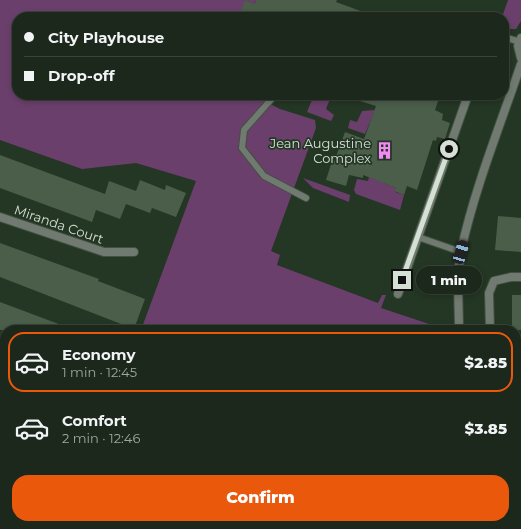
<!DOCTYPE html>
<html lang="en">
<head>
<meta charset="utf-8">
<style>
  body { margin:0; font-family:Montserrat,sans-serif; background:#283428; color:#f1f3f6; height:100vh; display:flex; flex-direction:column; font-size:15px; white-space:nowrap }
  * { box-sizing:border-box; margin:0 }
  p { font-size:13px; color:#a0a6a3 }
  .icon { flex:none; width:22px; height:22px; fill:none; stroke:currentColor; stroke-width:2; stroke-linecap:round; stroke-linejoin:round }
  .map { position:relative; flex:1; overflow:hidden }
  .details { position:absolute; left:0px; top:325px; width:521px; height:204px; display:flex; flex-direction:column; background:#1b281b; border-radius:16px 16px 0 0; box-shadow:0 2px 6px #0003,0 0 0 1px #39443a }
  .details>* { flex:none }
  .banner { position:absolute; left:12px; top:12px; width:497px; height:88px; border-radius:16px; box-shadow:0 2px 6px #0003,0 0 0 1px #39443a; display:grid; align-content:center; height:88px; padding:0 12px; background:#1b281b }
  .end { position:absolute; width:18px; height:18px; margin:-9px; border:5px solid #d5e0d4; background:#111; box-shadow:0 0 0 2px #111 }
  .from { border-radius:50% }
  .bubble { position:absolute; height:28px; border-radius:14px; background:#1b281b; box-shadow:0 2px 6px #0003,0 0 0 1px #39443a; font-size:13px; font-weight:800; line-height:28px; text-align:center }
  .car { position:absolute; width:12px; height:24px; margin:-12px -6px; border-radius:5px; box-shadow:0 0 3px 1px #0007; background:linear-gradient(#222 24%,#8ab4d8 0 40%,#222 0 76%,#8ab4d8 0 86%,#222 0) }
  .banner b { display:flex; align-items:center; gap:14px; height:38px; font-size:15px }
  .banner b+b { border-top:1px solid #39443a }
  .banner i { width:10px; height:10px; background:#f1f3f6 }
  ul { padding:7px 0 0; list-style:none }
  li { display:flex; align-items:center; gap:12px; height:60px; margin:0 8px 6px; padding:0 4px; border:2px solid transparent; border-radius:16px }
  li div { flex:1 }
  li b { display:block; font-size:15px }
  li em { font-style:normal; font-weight:800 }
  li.active { border-color:#ea580c }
  li>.icon { width:36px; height:36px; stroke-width:1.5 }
  .primary-button { display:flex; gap:8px; margin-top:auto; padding:8px 12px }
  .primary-button a { flex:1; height:46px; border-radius:16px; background:#ea580c; color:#fff; font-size:16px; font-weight:800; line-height:46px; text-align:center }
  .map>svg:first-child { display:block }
  .green { fill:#6b3f6c }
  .building { fill:#4b5e4a }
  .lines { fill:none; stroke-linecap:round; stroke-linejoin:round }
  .service-casing { stroke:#405140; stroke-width:8 }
  .minor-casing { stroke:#405140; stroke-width:10 }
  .tertiary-casing { stroke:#405140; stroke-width:10 }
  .service { stroke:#717a71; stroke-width:6 }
  .minor { stroke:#717a71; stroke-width:8 }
  .tertiary { stroke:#717a71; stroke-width:8 }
  .route { stroke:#d5e0d4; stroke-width:5 }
  .labels { text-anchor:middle; stroke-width:3.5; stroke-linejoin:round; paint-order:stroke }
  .poi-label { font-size:13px; fill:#d5e0d4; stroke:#243624; text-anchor:end }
  .street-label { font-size:13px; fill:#d5e0d4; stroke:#243624 }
</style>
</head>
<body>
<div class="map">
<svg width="521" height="529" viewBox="0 0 521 529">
  <rect width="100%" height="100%" fill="#243624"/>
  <path class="green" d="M0 0H256L255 4 247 1 240 16 244 17H17V95H260L259 98 280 109 315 120 316 128 271 251 280 255 277 265 378 303 382 295H386L381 308 429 324 430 330H141L196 181 136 163 82 169 0 140Z
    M508 0H521V21L516 29H509L504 25V17H502Z
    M314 95H326L330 99 326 109 334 115 331 121 307 112Z
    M375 110 365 134 348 128 350 120 357 122 362 111Z
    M369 177 396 188 395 192 404 195 400 210 356 194 354 190 357 179 368 181Z
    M303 178 350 195 349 202 313 188Z
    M69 524H467L468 529H67Z"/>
  <path class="building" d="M245 0 255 4 256 0H337L336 2 374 16 239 17Z
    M348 95H440L435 110 443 114 442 120 450 123 445 139 437 137 436 141 433 140 417 190 407 186 404 195 394 191 396 188 363 175V178L349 175 346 186 326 180 332 161 334 162 345 132 364 139 376 106 347 97Z
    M0 155 105 194 109 181 136 191 140 180 165 190 166 185 186 193 176 217 152 208 150 213 126 204 120 219 96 210 92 222 0 188Z
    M498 216 521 218V252L495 250Z
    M0 243 99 279 98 281 145 299 134 329 0 277Z
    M512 295H521V330H512Z
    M0 302 72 329V330H0Z"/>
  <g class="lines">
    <defs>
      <path id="service" d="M504 37 520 42
        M275 95 244 130 242 148 264 176 306 198
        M418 237 461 252"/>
      <path id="minor" d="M0 217 104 252H134
        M398 294 468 95
        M490 330 489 293 494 281 511 277H521
        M0 367 5 369
        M516 451H521
        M0 484 5 473
        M516 522 517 529"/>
      <path id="tertiary" d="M521 38 518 46 521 58
        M459 330C459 304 456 276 461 251 475 187 500 126 521 64
        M491 524 492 529"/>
    </defs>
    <use href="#service" class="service-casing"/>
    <use href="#minor" class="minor-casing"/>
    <use href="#tertiary" class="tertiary-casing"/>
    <use href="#service" class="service"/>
    <use href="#minor" class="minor"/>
    <use href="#tertiary" class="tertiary"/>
  </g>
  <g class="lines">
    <path class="route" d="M402 280 449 149"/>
  </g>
  <defs>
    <symbol id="building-bare" viewBox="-9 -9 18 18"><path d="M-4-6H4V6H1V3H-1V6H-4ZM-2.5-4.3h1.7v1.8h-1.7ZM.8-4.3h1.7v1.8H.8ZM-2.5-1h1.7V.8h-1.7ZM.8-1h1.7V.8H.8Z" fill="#f18af4" stroke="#243624" stroke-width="2.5" paint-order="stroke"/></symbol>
  </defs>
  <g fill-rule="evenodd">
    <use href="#building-bare" x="372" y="138" width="25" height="25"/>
  </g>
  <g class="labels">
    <g class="poi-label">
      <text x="371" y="148">Jean Augustine<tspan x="371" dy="15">Complex</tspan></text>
    </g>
    <g class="street-label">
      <text transform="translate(59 224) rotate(19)" y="5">Miranda Court</text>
    </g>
  </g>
</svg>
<i class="end from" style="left:449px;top:149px"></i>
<i class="end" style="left:402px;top:280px"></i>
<div class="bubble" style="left:416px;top:266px;width:66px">1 min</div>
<i class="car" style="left:461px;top:252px;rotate:16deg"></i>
<div class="banner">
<b><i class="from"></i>City Playhouse</b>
<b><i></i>Drop-off</b>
</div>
<section class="details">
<ul>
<li class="active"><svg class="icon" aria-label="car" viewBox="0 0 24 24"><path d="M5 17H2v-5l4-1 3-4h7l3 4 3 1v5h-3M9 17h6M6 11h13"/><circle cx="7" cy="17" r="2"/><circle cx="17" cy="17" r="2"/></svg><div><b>Economy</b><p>1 min · 12:45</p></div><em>$2.85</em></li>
<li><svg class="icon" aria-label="car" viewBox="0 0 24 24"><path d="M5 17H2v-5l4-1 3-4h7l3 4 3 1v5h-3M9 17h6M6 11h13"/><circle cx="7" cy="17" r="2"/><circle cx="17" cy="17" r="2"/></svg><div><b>Comfort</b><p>2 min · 12:46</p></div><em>$3.85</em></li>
</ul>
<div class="primary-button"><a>Confirm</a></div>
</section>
</div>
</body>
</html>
